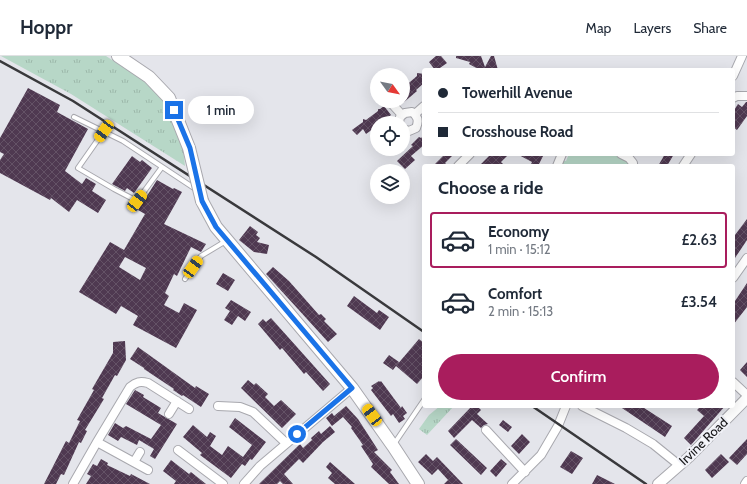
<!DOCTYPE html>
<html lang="en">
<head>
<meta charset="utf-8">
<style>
  body { margin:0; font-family:Cabin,sans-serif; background:#f2f2f3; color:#1f2937; height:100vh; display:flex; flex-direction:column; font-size:15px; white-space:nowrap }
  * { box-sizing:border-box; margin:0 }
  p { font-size:13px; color:#747a83 }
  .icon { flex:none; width:22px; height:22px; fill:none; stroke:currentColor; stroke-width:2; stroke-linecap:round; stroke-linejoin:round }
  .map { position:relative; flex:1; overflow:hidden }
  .sheet { position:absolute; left:422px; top:108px; width:313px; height:244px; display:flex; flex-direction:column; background:#fff; border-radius:4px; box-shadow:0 4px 16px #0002 }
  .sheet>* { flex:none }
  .top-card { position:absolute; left:422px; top:12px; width:313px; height:88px; border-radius:4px; box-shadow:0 4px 16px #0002; display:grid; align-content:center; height:88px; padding:0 16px; background:#fff }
  .needle { width:26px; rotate:123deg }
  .buttons { position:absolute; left:370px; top:12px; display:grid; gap:8px }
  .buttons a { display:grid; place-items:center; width:40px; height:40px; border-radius:50%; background:#fff; box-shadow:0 4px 16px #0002; font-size:20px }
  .end { position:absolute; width:18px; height:18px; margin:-9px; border:5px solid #1a73e8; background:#fff; box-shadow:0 0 0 2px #fff }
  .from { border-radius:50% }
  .bubble { position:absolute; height:28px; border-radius:14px; background:#fff; box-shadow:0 4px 16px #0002; font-size:13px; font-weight:600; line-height:28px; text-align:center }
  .car { position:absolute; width:12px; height:24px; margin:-12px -6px; border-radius:5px; box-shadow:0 0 3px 1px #0007; background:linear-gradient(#f5c518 24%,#345 0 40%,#f5c518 0 76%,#345 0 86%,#f5c518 0) }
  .top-card b { display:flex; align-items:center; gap:14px; height:38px; font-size:15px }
  .top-card b+b { border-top:1px solid #e0e1e3 }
  .top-card i { width:10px; height:10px; background:#1f2937 }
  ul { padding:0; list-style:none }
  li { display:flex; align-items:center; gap:12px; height:56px; margin:0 8px 6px; padding:0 8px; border:2px solid transparent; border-radius:4px }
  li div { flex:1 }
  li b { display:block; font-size:15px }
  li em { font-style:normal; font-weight:600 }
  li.on { border-color:#a91d5d }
  li>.icon { width:36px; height:36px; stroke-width:1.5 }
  h2 { padding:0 16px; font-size:18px; line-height:48px }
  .action { display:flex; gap:8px; margin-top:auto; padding:8px 16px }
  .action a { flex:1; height:46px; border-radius:24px; background:#a91d5d; color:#fff; font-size:16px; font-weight:600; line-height:46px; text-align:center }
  header { display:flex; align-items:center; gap:24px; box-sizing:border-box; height:56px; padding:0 20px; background:#fff; border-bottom:1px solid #e0e1e3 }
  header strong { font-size:19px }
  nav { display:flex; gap:22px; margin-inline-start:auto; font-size:14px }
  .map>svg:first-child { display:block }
  .grass { fill:url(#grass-tufts) }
  .park { fill:#b7d7c7 }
  .building { fill:url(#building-cross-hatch); fill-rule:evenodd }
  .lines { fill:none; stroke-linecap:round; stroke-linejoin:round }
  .service-casing { stroke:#a8a8ae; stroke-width:6 }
  .minor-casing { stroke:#a8a8ae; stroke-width:10 }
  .tertiary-casing { stroke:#a8a8ae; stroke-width:12 }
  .secondary-casing { stroke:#a8a8ae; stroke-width:14 }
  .service { stroke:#fff; stroke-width:4 }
  .minor { stroke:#fff; stroke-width:8 }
  .tertiary { stroke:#fff; stroke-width:10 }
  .secondary { stroke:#fff; stroke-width:12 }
  .rail { stroke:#39393c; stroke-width:2.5 }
  .secondary-bridge-casing { stroke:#a8a8ae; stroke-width:14; stroke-linecap:butt }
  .secondary-bridge { stroke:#fff; stroke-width:12 }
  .route { stroke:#1a73e8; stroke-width:5 }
  .labels { text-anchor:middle; stroke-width:4; stroke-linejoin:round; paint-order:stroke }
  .street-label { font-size:13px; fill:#141416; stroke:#f1f2f8 }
</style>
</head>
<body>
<header>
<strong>Hoppr</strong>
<nav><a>Map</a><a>Layers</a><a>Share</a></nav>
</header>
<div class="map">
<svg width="747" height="428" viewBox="0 0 747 428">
  <defs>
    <pattern id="grass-tufts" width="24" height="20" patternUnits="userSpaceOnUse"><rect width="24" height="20" fill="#b7d7c7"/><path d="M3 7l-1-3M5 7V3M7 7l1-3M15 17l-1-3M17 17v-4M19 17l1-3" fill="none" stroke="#9cb8aa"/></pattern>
    <pattern id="building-cross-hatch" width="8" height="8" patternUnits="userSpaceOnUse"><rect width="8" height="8" fill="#4f3951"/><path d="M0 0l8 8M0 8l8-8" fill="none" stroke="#645266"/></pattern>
  </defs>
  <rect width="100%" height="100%" fill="#e4e5eb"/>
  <path class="grass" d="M1 0H106L158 34 172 56 183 92 185 110 71 38Z
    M440 350H454L427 379 419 373 429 359Z"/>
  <path class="park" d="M569 98H608L612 100 616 99 626 104 629 110H560L562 105H566Z"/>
  <path class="building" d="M436 0H441L447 7 437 14H435L429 6Z
    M456 0H481L485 11 491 0H494L498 14H480L469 8 470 6 456 2Z
    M417 17 424 18V27L416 34 417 35 403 47V32L417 20Z
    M28 32 60 49 57 56 88 73 65 115 82 128 86 122 96 128 92 135 106 144 98 157 77 144 69 156 51 142 50 144 0 117V104L4 98 0 96V82Z
    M746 46H747V60L737 74 733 71V56L738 48 742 51Z
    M384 50 391 59 380 67H377V70L366 78 363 73 357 79 352 74 363 66V63L366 64 378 55V53H380Z
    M424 80V89L411 100 415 104 405 113 397 105 413 90 411 89 419 81 421 82Z
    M445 98H454L445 107 448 110H433Z
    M491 98H509L501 106 505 110H479Z
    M517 98H544L538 110H530L532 106Z
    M665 98H674L667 110H658Z
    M132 100 140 106 142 104 152 112 134 137 127 132 125 135 112 128Z
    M157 124 173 133 174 132 182 136 164 168 206 188 201 196 191 191 177 220 174 218 165 237 169 240 164 249 179 257 184 247 197 254 176 292 133 269 138 260 121 250 116 258 79 236 110 186 124 194 145 158 138 154ZM125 201 146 212 140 224 119 211Z
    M747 163V184L733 205V177L735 179Z
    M250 170 258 176 256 179 260 182 257 186 269 189 267 198 254 196 239 184Z
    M273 211 289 225 319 259 321 258 326 263 324 265 337 278 328 286 266 218Z
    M223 217 235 224 228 235 216 228Z
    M747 227V251L733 269V248Z
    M354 240 377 257 379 254 389 261 380 274 347 250Z
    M231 244 251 256 245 265 238 260 232 269 224 264 230 255 225 252Z
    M271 262 330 328 323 335 306 316 304 318 282 292 280 294 258 268 263 263 266 266Z
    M419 283 424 287V320L417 328 396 310Z
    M125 285 126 304 117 320 115 319 102 342 104 343 85 374 87 375 81 387 79 386 64 419 61 418 56 428H44L66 385 69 387 80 365 77 364 94 334 92 333 113 297V286Z
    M138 291 195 332 196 330 209 338 201 351 183 339 182 340 173 334 174 333 144 313V312L130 303Z
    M389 299 399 306 393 314 383 307Z
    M747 306V321L740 314Z
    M248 324 254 329 256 327 268 338 265 341 274 350 281 344 296 358 282 372 241 332Z
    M379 325 380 326 381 325 401 352 402 350 407 357 403 360 405 363 399 367 393 358 391 360 371 334 373 332 371 330Z
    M135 334 144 339 143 341 161 352 158 357 177 368 155 403 150 400 154 393 139 384 137 389 121 381 118 385 108 379 115 367 123 372 126 370 151 383 161 369 126 348Z
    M346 350 358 363 378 394 374 396 392 414 390 416 399 428H389L371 411 373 408 361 390 363 389 351 372 352 371 343 361 332 370 326 362 332 357 334 360Z
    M472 350H477L481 354 477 358 488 368 484 369 481 372 472 364 454 382 448 375Z
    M619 350H641L672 370 665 381Z
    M701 350H725L691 389 684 382 704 360 697 354Z
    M235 362 266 386 252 404 250 403 245 410 242 408 231 422 200 399 202 397 183 381 193 369 207 381 210 376 216 380 210 390 222 399 228 390 243 401 252 389 229 371Z
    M503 364 512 371 508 376 499 369Z
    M330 370 335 376 323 386 303 407 299 403 284 418 293 428H283L280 425 277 428H259L300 388 303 392 312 384 311 382 319 375 321 378Z
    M522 378 530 386 519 398 511 390Z
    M456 383 487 412 481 419 450 389Z
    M747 383V398L737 409 729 402Z
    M571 395 583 402 572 418 560 411Z
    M426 398 433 405 437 401 463 428H444L448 424 438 413 432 419 418 406Z
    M721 398 729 406 712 422 705 414Z
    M101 403 108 407 107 409 130 420 131 418 150 428H86L91 420 87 418 93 408 97 410Z
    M501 403 507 408 496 421 490 415Z
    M171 404 189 418 191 416 206 428H174L176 425 163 415Z
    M330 406 355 428H335L328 422 332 417 326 411Z
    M597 419 615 428H592Z"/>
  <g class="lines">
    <defs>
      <path id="service" d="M74 61 123 85 197 134
        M104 75 78 112 114 133 137 145 162 111
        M185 223 201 200 226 185
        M394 388 424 344"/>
      <path id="minor" d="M733 20 742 0
        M733 42 737 40H747
        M392 48 402 59
        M415 58 424 50
        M399 67 400 61 405 57 412 56C418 60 419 65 416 72L409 75 403 73
        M621 98 629 102 633 107V110
        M458 110 470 98
        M557 110 562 98
        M683 110 691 98
        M733 222 747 202
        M733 326 747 339
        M218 350 240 351 253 356 286 387
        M582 350 626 372 653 388 679 409
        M169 358 177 345
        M486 374 525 416
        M97 386 148 414
        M178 394 223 428
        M134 406 140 396
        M73 428 97 386 130 331C136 326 140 325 148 327L189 353
        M244 428 260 410 352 332
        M512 428 541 399 558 370 566 350
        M745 428 747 425"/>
      <path id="tertiary" d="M658 428 689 401 747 342"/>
      <path id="secondary" d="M118 0 149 21 169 42 189 92
        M202 145 216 171 352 332 393 390 418 428"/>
    </defs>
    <use href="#service" class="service-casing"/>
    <use href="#minor" class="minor-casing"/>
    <use href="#tertiary" class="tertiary-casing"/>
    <use href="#secondary" class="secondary-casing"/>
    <use href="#service" class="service"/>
    <use href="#minor" class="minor"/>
    <use href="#tertiary" class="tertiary"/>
    <use href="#secondary" class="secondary"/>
    <path class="rail" d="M0 5 73 45 316 201 424 276
      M532 350 646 428"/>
    <defs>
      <path id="secondary-bridge" d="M189 92 202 145"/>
    </defs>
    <use href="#secondary-bridge" class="secondary-bridge-casing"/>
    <use href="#secondary-bridge" class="secondary-bridge"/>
  </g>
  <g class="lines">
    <path class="route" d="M174 54 190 92 202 145 216 171 352 332 297 378"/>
  </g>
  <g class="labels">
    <g class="street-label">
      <text transform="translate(703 385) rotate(-44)" y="5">Irvine Road</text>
    </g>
  </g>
</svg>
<div class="buttons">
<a><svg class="needle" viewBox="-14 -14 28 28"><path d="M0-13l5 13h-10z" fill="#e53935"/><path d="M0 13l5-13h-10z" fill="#747a83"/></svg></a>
<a><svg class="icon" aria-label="locate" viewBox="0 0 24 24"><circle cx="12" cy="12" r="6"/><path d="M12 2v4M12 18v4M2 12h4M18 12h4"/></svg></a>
<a><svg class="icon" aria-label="layers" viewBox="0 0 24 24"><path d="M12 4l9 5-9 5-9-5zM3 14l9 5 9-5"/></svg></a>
</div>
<i class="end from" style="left:297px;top:378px"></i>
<i class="end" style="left:174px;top:54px"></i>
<div class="bubble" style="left:188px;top:40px;width:66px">1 min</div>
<i class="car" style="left:104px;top:75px;rotate:216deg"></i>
<i class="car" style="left:137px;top:145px;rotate:38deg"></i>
<i class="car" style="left:193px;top:211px;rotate:36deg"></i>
<i class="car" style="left:372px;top:359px;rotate:323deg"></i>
<div class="top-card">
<b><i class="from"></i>Towerhill Avenue</b>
<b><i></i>Crosshouse Road</b>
</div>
<section class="sheet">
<h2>Choose a ride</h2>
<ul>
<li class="on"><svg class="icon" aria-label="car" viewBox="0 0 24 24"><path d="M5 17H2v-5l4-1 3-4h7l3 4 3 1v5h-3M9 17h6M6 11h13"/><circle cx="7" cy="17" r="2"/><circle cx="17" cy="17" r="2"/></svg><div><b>Economy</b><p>1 min · 15:12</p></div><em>£2.63</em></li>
<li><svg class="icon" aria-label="car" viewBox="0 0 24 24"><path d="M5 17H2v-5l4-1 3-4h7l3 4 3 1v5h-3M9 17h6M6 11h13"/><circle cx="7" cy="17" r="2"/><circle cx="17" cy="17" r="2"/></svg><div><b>Comfort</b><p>2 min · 15:13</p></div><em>£3.54</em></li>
</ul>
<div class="action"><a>Confirm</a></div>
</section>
</div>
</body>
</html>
